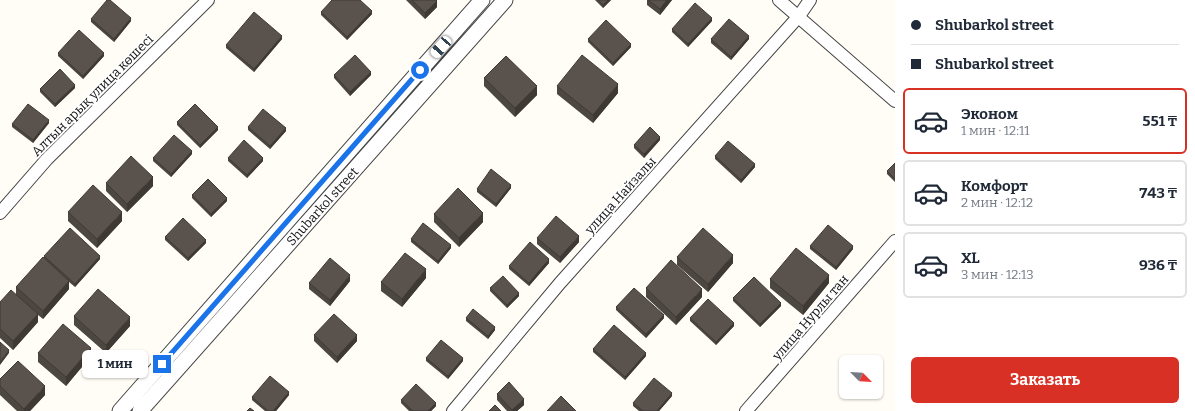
<!DOCTYPE html>
<html lang="ru">
<head>
<meta charset="utf-8">
<style>
  body { margin:0; font-family:Bitter,serif; background:#f6f6f7; color:#1f2937; height:100vh; display:flex; flex-direction:column; font-size:15px; white-space:nowrap }
  * { box-sizing:border-box; margin:0 }
  p { font-size:13px; color:#747a83 }
  .icon { flex:none; width:22px; height:22px; fill:none; stroke:currentColor; stroke-width:2; stroke-linecap:round; stroke-linejoin:round }
  .map { position:relative; flex:1; overflow:hidden }
  .side { display:flex; flex-direction:column; background:#fff; width:300px }
  .side>* { flex:none }
  .hud { display:grid; align-content:center; height:88px; padding:0 16px; background:#fff }
  .needle { width:26px; rotate:114deg }
  .tools { position:absolute; left:839px; top:355px; display:grid; gap:8px }
  .tools a { display:grid; place-items:center; width:44px; height:44px; border-radius:6px; background:#fff; box-shadow:0 1px 3px #0004; font-size:20px }
  .end { position:absolute; width:18px; height:18px; margin:-9px; border:5px solid #1a73e8; background:#fff; box-shadow:0 0 0 2px #fff }
  .from { border-radius:50% }
  .bubble { position:absolute; height:28px; border-radius:6px; background:#fff; box-shadow:0 1px 3px #0004; font-size:13px; font-weight:700; line-height:28px; text-align:center }
  .car { position:absolute; width:12px; height:24px; margin:-12px -6px; border-radius:5px; box-shadow:0 0 3px 1px #0007; background:linear-gradient(#fff 24%,#345 0 40%,#fff 0 76%,#345 0 86%,#fff 0) }
  .hud b { display:flex; align-items:center; gap:14px; height:38px; font-size:15px }
  .hud b+b { border-top:1px solid #e0e1e3 }
  .hud i { width:10px; height:10px; background:#1f2937 }
  ul { padding:0; list-style:none }
  li { display:flex; align-items:center; gap:12px; height:66px; margin:0 8px 6px; padding:0 8px; border:2px solid #e0e1e3; border-radius:6px }
  li div { flex:1 }
  li b { display:block; font-size:15px }
  li em { font-style:normal; font-weight:700 }
  li.on { border-color:#d93025 }
  li>.icon { width:36px; height:36px; stroke-width:1.5 }
  .action { display:flex; gap:8px; margin-top:auto; padding:8px 16px }
  .action a { flex:1; height:46px; border-radius:6px; background:#d93025; color:#fff; font-size:16px; font-weight:700; line-height:46px; text-align:center }
  main { display:flex; flex:1; min-height:0 }
  .map>svg:first-child { display:block }
  .lines { fill:none; stroke-linecap:round; stroke-linejoin:round }
  .minor-casing { stroke:#444; stroke-width:14 }
  .tertiary-casing { stroke:#444; stroke-width:17 }
  .minor { stroke:#fff; stroke-width:12 }
  .tertiary { stroke:#fff; stroke-width:15 }
  .wall { fill:#4d4742 }
  .shaded-wall { fill:#3f3936 }
  .building { fill:#5a524d; stroke:#3f3936 }
  .route { stroke:#1a73e8; stroke-width:5 }
  .labels { text-anchor:middle; stroke-width:4; stroke-linejoin:round; paint-order:stroke }
  .street-label { font-size:13px; fill:#111; stroke:#fff }
</style>
</head>
<body>
<main>
<div class="map">
<svg width="895" height="411" viewBox="0 0 895 411">
  <rect width="100%" height="100%" fill="#fffdf5"/>
  <g class="lines">
    <defs>
      <path id="minor" d="M779 0 895 101
        M0 213 47 159 208 0
        M453 411 560 283 799 16 810 0
        M746 411 895 241"/>
      <path id="tertiary" d="M120 411 482 0
        M140 411 505 0"/>
    </defs>
    <use href="#minor" class="minor-casing"/>
    <use href="#tertiary" class="tertiary-casing"/>
    <use href="#minor" class="minor"/>
    <use href="#tertiary" class="tertiary"/>
  </g>
  <path class="wall" d="M406 0H436L437 7 425 19Z
    M595 0H611L603 8Z
    M647 0H672L660 15 647 5Z
    M321 12 372 14 347 40 321 15Z
    M91 19 131 21 114 42 91 22Z
    M712 21 688 47 672 32V29Z
    M282 39 254 72 226 48V45Z
    M588 39 631 47 613 66 588 42Z
    M711 39H749L731 60 711 43Z
    M58 53 104 56 83 79 58 56Z
    M334 75H371L350 96 334 78Z
    M484 78 537 95 515 117 484 86Z
    M557 86 618 93 593 123 557 94Z
    M75 88 55 107 40 92V89Z
    M177 122 218 130 200 148 177 125Z
    M49 123 33 143 12 127V124Z
    M248 127 286 131 270 149 248 130Z
    M660 140 644 158 634 148V145Z
    M192 154 171 177 153 161V158Z
    M715 156 755 167 741 183 715 159Z
    M228 158 263 161 247 178 228 161Z
    M895 163V182L887 174V171Z
    M106 183 153 186 127 212 106 191Z
    M511 188 496 207 477 192V189Z
    M192 195 227 201 211 217 192 198Z
    M68 212 122 221 97 248 68 221Z
    M434 214 483 222 459 247 434 222Z
    M165 237 206 243 188 261 165 240Z
    M537 238 579 242 560 263 537 244Z
    M411 239 451 248 438 264 411 242Z
    M810 246 853 249 836 270 810 249Z
    M44 256 100 259 75 287 69 282V289L43 319 38 315V322L13 350 0 338V302L16 294V287L44 258Z
    M677 257 733 263 708 292 677 265Z
    M549 263 529 286 509 269V266Z
    M426 278 402 307 381 291V282Z
    M770 279 829 283 803 315 770 288Z
    M350 281 330 306 309 289V283Z
    M490 288 519 296 507 308 490 291Z
    M646 288 702 297 676 325 646 297Z
    M733 298 781 306 760 327 733 301Z
    M616 307 664 318 646 338 616 310Z
    M74 316 130 326 106 353 74 325Z
    M466 318 495 330 488 339 466 321Z
    M690 318 734 326 716 345 690 321Z
    M314 335 357 341 337 363 314 341Z
    M593 349 646 356 625 380 593 352Z
    M38 353 91 356 66 386 38 362Z
    M426 358 463 361 448 379 426 361Z
    M0 379 45 395 30 411H17L0 395Z
    M497 394 524 405 517 411H507L497 400Z
    M289 395 276 411H265L252 400V397Z
    M672 396 659 411H639L633 406V403Z
    M401 400 436 406 431 411H409L401 403Z"/>
  <path class="shaded-wall" d="M608 0H611L603 8V5Z
    M667 0H672L660 15V9Z
    M437 1V7L425 19V13Z
    M372 11V14L347 40V37Z
    M131 18V21L114 42V39Z
    M712 18V21L688 47V44Z
    M282 36V39L254 72V69Z
    M749 36V39L731 60V57Z
    M631 44V47L613 66V63Z
    M104 53V56L83 79V76Z
    M371 72V75L350 96V92Z
    M618 84V93L593 123V115Z
    M75 85V88L55 107V104Z
    M537 86V95L515 117V108Z
    M49 120V123L33 143V140Z
    M218 127V130L200 148V145Z
    M286 128V131L270 149V146Z
    M660 137V140L644 158V154Z
    M192 151V154L171 177V174Z
    M263 158V161L247 178V175Z
    M755 164V167L741 183V180Z
    M153 177V186L127 212V204Z
    M511 185V188L496 207V204Z
    M227 198V201L211 217V214Z
    M122 212V221L97 248V239Z
    M483 213V222L459 247V238Z
    M579 236V242L560 263V257Z
    M206 240V243L188 261V258Z
    M451 245V248L438 264V261Z
    M853 246V249L836 270V267Z
    M733 255V263L708 292V284Z
    M100 256V259L75 287V284Z
    M549 259V263L529 286V283Z
    M426 269V278L402 307V299Z
    M350 275V281L330 306V300Z
    M829 275V283L803 315V306Z
    M69 281V289L43 319V311Z
    M702 289V297L676 325V317Z
    M519 293V296L507 308V305Z
    M781 303V306L760 327V324Z
    M38 314V322L13 350V341Z
    M664 315V318L646 338V334Z
    M130 317V326L106 353V345Z
    M734 323V326L716 345V342Z
    M495 327V330L488 339V336Z
    M357 335V341L337 363V357Z
    M91 348V356L66 386V377Z
    M9 350V353L0 365V362Z
    M646 353V356L625 380V377Z
    M463 358V361L448 379V376Z
    M45 386V395L30 411H24V409Z
    M289 392V395L276 411H273Z
    M672 393V396L659 411H657Z
    M524 399V405L517 411H512V410Z
    M436 403V406L431 411H428Z"/>
  <path class="building" d="M107 0H110L131 18 114 39 91 19Z
    M332 0H360L372 11 347 37 321 12Z
    M412 0H436L437 1 425 13Z
    M598 0H608L603 5Z
    M648 0H667L660 9Z
    M695 3 712 18 688 44 672 29Z
    M254 12 282 36 254 69 226 45Z
    M729 19 749 36 731 57 711 39Z
    M606 20 631 44 613 63 588 39Z
    M79 30 104 53 83 76 58 53Z
    M355 55 371 72 350 92 334 75Z
    M582 55 618 84 593 115 557 86Z
    M506 56 537 86 515 108 484 78Z
    M60 69 75 85 55 104 40 89Z
    M28 104 49 120 33 140 12 124Z
    M195 104 218 127 200 145 177 122Z
    M263 109 286 128 270 146 248 127Z
    M650 127 660 137 644 154 634 145Z
    M174 135 192 151 171 174 153 158Z
    M244 140 263 158 247 175 228 158Z
    M728 141 755 164 741 180 715 156Z
    M131 156 153 177 127 204 106 183Z
    M895 163V179L887 171Z
    M491 169 511 185 496 204 477 189Z
    M208 179 227 198 211 214 192 195Z
    M93 185 122 212 97 239 68 212Z
    M458 188 483 213 459 238 434 214Z
    M556 216 579 236 560 257 537 238Z
    M183 218 206 240 188 258 165 237Z
    M423 223 451 245 438 261 411 239Z
    M828 225 853 246 836 267 810 246Z
    M70 228 100 256 75 284 44 256Z
    M703 228 733 255 708 284 677 257Z
    M530 242 549 259 529 283 509 266Z
    M796 248 829 275 803 306 770 279Z
    M405 253 426 269 402 299 381 282Z
    M43 257 69 281 43 311 16 287Z
    M330 258 350 275 330 300 309 283Z
    M671 260 702 289 676 317 646 288Z
    M503 276 519 293 507 305 490 288Z
    M754 277 781 303 760 324 733 298Z
    M634 288 664 315 646 334 616 307Z
    M98 289 130 317 106 345 74 316Z
    M11 290 38 314 13 341 0 329V302Z
    M708 299 734 323 716 342 690 318Z
    M473 309 495 327 488 336 466 318Z
    M334 314 357 335 337 357 314 335Z
    M63 324 91 348 66 377 38 353Z
    M614 325 646 353 625 377 593 349Z
    M441 340 463 358 448 376 426 358Z
    M0 342 9 350 0 362Z
    M18 361 45 386 24 409 0 386V379Z
    M270 376 289 392 273 411H268L252 397Z
    M654 378 672 393 657 411H643L633 403Z
    M509 382 524 399 512 410 497 394Z
    M416 384 436 403 428 411H413L401 400Z
    M561 396 576 411H547Z
    M495 405 501 411H489Z
    M250 408 254 411H247Z"/>
  <g class="lines">
    <path class="route" d="M162 364 420 70"/>
  </g>
  <g class="labels">
    <g class="street-label">
      <text transform="translate(92 95) rotate(-45)" y="5">Алтын арық улица көшесі</text>
      <text transform="translate(620 195) rotate(-48)" y="5">улица Найзалы</text>
      <text transform="translate(322 206) rotate(-48)" y="5">Shubarkol street</text>
      <text transform="translate(810 317) rotate(-49)" y="5">улица Нурлы тан</text>
    </g>
  </g>
</svg>
<div class="tools">
<a><svg class="needle" viewBox="-14 -14 28 28"><path d="M0-13l5 13h-10z" fill="#e53935"/><path d="M0 13l5-13h-10z" fill="#747a83"/></svg></a>
</div>
<i class="end from" style="left:420px;top:70px"></i>
<i class="end" style="left:162px;top:364px"></i>
<div class="bubble" style="left:82px;top:350px;width:66px">1 мин</div>
<i class="car" style="left:441px;top:47px;rotate:222deg"></i>
</div>
<section class="side">
<div class="hud">
<b><i class="from"></i>Shubarkol street</b>
<b><i></i>Shubarkol street</b>
</div>
<ul>
<li class="on"><svg class="icon" aria-label="car" viewBox="0 0 24 24"><path d="M5 17H2v-5l4-1 3-4h7l3 4 3 1v5h-3M9 17h6M6 11h13"/><circle cx="7" cy="17" r="2"/><circle cx="17" cy="17" r="2"/></svg><div><b>Эконом</b><p>1 мин · 12:11</p></div><em>551 ₸</em></li>
<li><svg class="icon" aria-label="car" viewBox="0 0 24 24"><path d="M5 17H2v-5l4-1 3-4h7l3 4 3 1v5h-3M9 17h6M6 11h13"/><circle cx="7" cy="17" r="2"/><circle cx="17" cy="17" r="2"/></svg><div><b>Комфорт</b><p>2 мин · 12:12</p></div><em>743 ₸</em></li>
<li><svg class="icon" aria-label="car" viewBox="0 0 24 24"><path d="M5 17H2v-5l4-1 3-4h7l3 4 3 1v5h-3M9 17h6M6 11h13"/><circle cx="7" cy="17" r="2"/><circle cx="17" cy="17" r="2"/></svg><div><b>XL</b><p>3 мин · 12:13</p></div><em>936 ₸</em></li>
</ul>
<div class="action"><a>Заказать</a></div>
</section>
</main>
</body>
</html>
